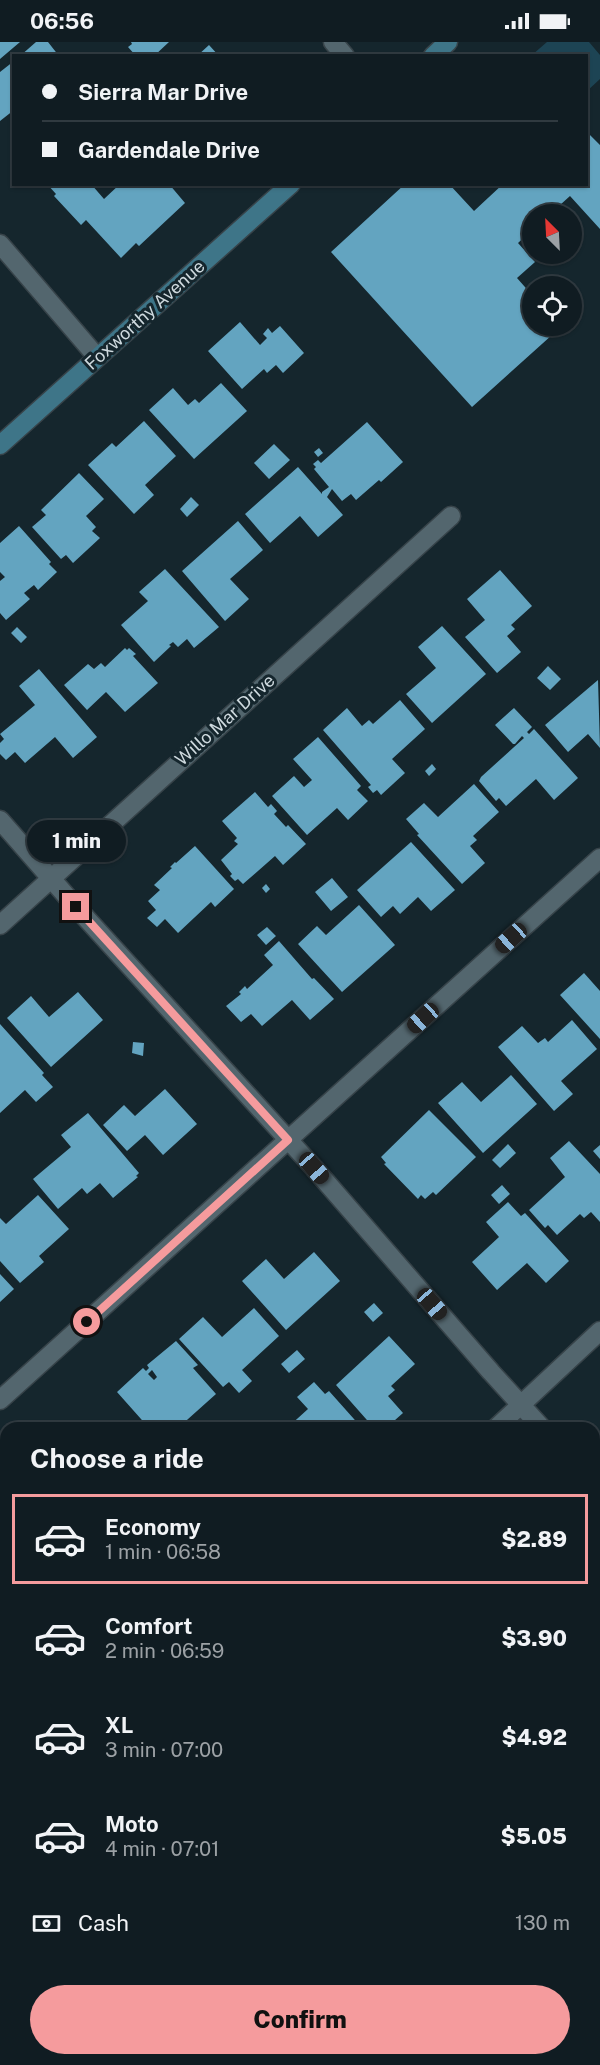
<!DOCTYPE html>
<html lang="en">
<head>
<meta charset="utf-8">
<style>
  body { margin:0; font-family:"Public Sans",sans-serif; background:#19252a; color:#f1f3f6; height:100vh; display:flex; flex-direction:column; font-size:22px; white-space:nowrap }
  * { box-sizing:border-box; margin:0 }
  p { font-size:20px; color:#9ca1a5 }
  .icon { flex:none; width:33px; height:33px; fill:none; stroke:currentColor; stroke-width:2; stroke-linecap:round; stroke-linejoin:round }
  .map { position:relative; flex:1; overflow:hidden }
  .details { position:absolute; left:0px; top:1380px; width:600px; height:644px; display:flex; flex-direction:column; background:#101c22; border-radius:18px 18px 0 0; box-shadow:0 2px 4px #0004,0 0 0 2px #303a40 }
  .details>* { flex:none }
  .top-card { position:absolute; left:12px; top:12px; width:576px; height:132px; border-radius:0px; box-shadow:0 2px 4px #0004,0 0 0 2px #303a40; display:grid; align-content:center; height:132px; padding:0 30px; background:#101c22 }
  .needle { width:39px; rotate:336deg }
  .buttons { position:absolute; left:522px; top:162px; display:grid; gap:12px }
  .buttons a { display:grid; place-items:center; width:60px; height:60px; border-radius:50%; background:#101c22; box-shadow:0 2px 4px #0004,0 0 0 2px #303a40; font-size:30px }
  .end { position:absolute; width:27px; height:27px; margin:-14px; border:8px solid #f59b9d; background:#111; box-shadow:0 0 0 3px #111 }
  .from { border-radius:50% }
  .bubble { position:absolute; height:42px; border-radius:21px; background:#101c22; box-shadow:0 2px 4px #0004,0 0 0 2px #303a40; font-size:20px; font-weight:800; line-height:42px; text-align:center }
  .car { position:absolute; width:18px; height:36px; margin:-18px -9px; border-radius:8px; box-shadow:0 0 4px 2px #0007; background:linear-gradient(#222 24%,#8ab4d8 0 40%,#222 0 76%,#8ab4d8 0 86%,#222 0) }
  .top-card b { display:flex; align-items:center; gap:21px; height:57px; font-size:22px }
  .top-card b+b { border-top:2px solid #303a40 }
  .top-card i { width:15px; height:15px; background:#f1f3f6 }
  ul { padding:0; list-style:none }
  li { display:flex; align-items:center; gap:18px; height:90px; margin:0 12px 9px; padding:0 18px; border:3px solid transparent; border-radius:0px }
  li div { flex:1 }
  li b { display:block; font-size:22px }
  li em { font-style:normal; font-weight:800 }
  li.on { border-color:#f59b9d }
  li>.icon { width:54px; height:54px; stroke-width:1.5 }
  h2 { padding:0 30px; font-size:27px; line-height:72px }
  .pay { display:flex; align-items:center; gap:15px; height:66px; padding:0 30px; font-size:22px }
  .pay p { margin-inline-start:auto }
  .action { display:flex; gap:12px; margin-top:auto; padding:12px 30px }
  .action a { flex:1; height:69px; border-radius:36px; background:#f59b9d; color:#111; font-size:24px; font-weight:800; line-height:69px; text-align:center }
  .status { display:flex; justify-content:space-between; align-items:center; height:42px; padding:0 30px; background:#101c22; direction:ltr }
  .status svg { height:16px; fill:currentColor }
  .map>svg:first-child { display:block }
  .green { fill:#1d4454 }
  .building { fill:#63a4c0; fill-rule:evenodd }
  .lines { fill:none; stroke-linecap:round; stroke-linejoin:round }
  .street-casing { stroke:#374349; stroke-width:21 }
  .secondary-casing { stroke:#374349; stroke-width:21 }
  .highway-casing { stroke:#374349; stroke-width:21 }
  .street { stroke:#53666e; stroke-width:18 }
  .secondary { stroke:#3e7588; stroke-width:18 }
  .highway { stroke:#0c99c5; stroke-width:18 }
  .route { stroke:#f59b9d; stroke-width:8 }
  .labels { text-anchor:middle; stroke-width:6; stroke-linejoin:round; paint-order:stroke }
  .street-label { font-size:18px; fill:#ced9de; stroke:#15262d }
</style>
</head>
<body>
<div class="status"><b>06:56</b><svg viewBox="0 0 49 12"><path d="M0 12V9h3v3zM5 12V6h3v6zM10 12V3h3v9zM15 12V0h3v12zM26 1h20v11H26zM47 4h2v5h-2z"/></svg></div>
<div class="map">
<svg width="600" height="2023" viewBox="0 0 600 2023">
  <rect width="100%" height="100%" fill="#15262d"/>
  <path class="green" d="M547 0H589L600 13V37L587 49 586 14 532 13Z"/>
  <path class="building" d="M0 0H20L0 17Z
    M36 0H48L59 14H20Z
    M131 0H169L154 14H136L128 5 132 2Z
    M209 3 219 14H197Z
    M14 19V68L0 79V30Z
    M586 89 600 103V187L570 154 550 172H532V188L518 201 535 220 517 236 532 253V284H562L472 365 331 210 405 142H449L474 169 503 142H586Z
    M47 142H91L104 157 120 142H169L185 161 139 204 136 201 121 216 86 178 81 183 54 154 56 152Z
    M240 280 260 303 267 296 263 292 268 286 272 291 280 284 304 311 283 331 276 323 267 331 264 327 242 347 208 309Z
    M221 341 247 369 194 417 149 368 173 346 188 363 195 357 199 361Z
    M144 379 176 414 145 443 154 453 134 472 88 423 112 401 116 405Z
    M367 380 403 420 381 440 379 438 356 458 351 452 342 459 332 447 327 455 343 473 318 495 300 474 270 501 245 472 298 425 322 452V450L329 445 314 427 316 425 313 422 318 418 321 421Z
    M274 402 290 418 269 437 254 421Z
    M319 406 323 411 318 415 314 410Z
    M79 431 104 457 86 474 96 485 92 489 100 496 73 521 66 513 61 517 32 485 46 473 41 468Z
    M191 455 199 463 187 475 180 467Z
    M238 479 263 508 230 537 249 557 225 579 182 529Z
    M19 484 51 520 49 522 57 530 38 548 34 543 24 551 30 557 6 578 0 571V539L5 535 0 530V501Z
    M165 527 219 585 194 606 187 597 178 605 173 600 169 603 171 604 154 620 121 583 148 559 139 550Z
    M500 528 532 564 511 583 515 587 507 594 521 610 497 631 465 595 485 578 467 557Z
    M442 584 486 632 432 681 406 652 436 626 418 605Z
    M17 585 27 595 21 601 11 591Z
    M125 606 127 608 129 606 136 612 133 614 158 641 125 670 106 650 87 668 64 643 88 622 94 627 101 621 105 625Z
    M548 624 561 637 550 648 537 636Z
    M39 627 97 695 73 716 55 695 25 721 15 710 6 718 0 712V701L4 697 0 692 35 663 19 644Z
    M598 638 600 706 588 692 568 710 545 683Z
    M400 658 425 687 392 717 405 731 381 753 377 748 373 751 368 745 371 743 323 688 347 666 362 684 369 678 373 682Z
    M514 666 532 685 527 690 529 692 534 687 578 736 554 758 536 737 506 764 499 756 496 759 479 739 481 735 524 696 522 694 515 702H513L495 683Z
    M318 695 361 744 357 748 368 759 348 778 337 766 307 793 272 754 294 734 304 745 312 738 293 717Z
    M432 722 436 727 429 734 425 729Z
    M474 742 499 770 473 794 477 798 470 804 485 821 462 842 417 793 419 792 406 777 424 761 438 775Z
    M255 750 268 765 271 762 277 769 274 772 286 785 288 783 306 802 283 823 275 814 243 842 238 837 235 839 230 834 232 832 221 818 238 802 234 799 237 796 222 779Z
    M411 800 455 848 431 869 418 855 400 872 393 864 381 875 357 848Z
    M195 804 234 847 215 865 211 860 178 891 165 877 157 885 147 876 156 868 148 859 160 848 154 843 172 826 170 825 175 820 176 821Z
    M332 836 348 855 331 869 315 850Z
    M266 842 270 847 266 851 262 846Z
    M359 863 395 903 342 950 298 902 317 884 326 893Z
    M267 885 276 894 266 903 257 893Z
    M279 899 312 937 314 936 334 957 310 978 292 958 262 984 251 972 241 980 226 964 241 952 239 950 245 944 247 947 273 923 264 913Z
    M584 931 600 949V997L560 953Z
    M78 950 103 978 51 1025 7 976 31 954 49 975Z
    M572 978 597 1007 561 1039 573 1052 554 1069 498 1005 522 984 538 1001 545 996 548 1000Z
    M0 982 44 1031 42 1033 53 1045 36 1060 25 1048 0 1071Z
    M133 1000 144 1001 143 1014 132 1011Z
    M511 1033 537 1062 483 1111 438 1061 462 1040 481 1060Z
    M165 1047 197 1082 163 1113 145 1093 127 1109 103 1083 124 1063 135 1074Z
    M429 1068 476 1115 436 1153 433 1150 425 1157 421 1153 418 1157 384 1122 386 1121 381 1115Z
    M88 1071 139 1131 136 1134 138 1135 113 1156 100 1141 87 1152 82 1146 58 1167 33 1137 71 1105 61 1093Z
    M569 1099 600 1132V1180L591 1170 584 1176 580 1172 557 1193 548 1183 545 1186 529 1168 565 1135 550 1116Z
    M508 1102 516 1111 500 1126 492 1118Z
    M600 1103V1117L593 1109Z
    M502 1143 510 1152 499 1162 491 1153Z
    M38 1153 69 1187 39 1214 44 1220 20 1241 0 1219V1176L6 1182Z
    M508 1160 521 1174 525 1171 569 1219 546 1241 527 1221 497 1248 472 1220 499 1195 486 1180Z
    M314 1210 340 1239 286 1288 242 1239 266 1217 284 1237Z
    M0 1232 14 1247 0 1260Z
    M374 1261 383 1271 373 1280 364 1270Z
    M254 1266 279 1294 242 1328 252 1339 239 1351 229 1340 223 1345 179 1297 203 1275 222 1295Z
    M389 1294 415 1322 391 1344 395 1348 388 1354 403 1371 386 1386H374L336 1343Z
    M176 1299 198 1323 193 1326 216 1352 178 1386H149L117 1350 143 1326 146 1329 149 1326 147 1323ZM152 1328 157 1335 154 1338 148 1332Z
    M297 1308 305 1317 289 1331 281 1322Z
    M314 1340 325 1352 329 1349 362 1386H287L308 1367 297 1355Z
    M129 1378 136 1386H122Z
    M6 1490V1541L0 1546V1496Z
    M600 1569V1632L594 1626V1574Z
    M6 1640V1730L0 1723V1646Z
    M0 1976 6 1983 5 2018H31L33 2019 28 2023H11L5 2018 0 2023Z
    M118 2018H155L160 2023H112Z
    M168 2018H211L212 2019 208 2023H173Z"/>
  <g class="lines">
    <defs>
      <path id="street" d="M333 0 345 14
        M0 202 97 315
        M0 778 76 865 314 1126 491 1330 542 1386
        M0 883 451 474
        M0 1358 600 816
        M496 1386 600 1289
        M594 1443 600 1449
        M0 1834 6 1829
        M591 2018 596 2023"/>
      <path id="secondary" d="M433 14 448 0
        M0 403 291 142"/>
      <path id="highway" d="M594 1795 600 1790
        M594 1864 600 1858
        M342 2023 348 2018
        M416 2023 422 2018"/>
    </defs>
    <use href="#street" class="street-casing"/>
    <use href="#secondary" class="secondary-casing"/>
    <use href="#highway" class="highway-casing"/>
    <use href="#street" class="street"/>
    <use href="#secondary" class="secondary"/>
    <use href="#highway" class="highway"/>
  </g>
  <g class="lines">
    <path class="route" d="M76 865 288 1098 87 1280"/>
  </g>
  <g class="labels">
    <g class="street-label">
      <text transform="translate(145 273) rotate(-42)" y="6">Foxworthy Avenue</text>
      <text transform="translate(225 678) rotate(-42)" y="6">Willo Mar Drive</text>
    </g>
  </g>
</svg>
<div class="buttons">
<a><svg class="needle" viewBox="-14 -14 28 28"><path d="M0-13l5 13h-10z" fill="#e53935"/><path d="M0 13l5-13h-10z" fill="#9ca1a5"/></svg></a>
<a><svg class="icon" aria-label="locate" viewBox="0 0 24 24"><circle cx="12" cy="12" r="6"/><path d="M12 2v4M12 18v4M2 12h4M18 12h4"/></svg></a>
</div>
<i class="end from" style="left:87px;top:1280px"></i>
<i class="end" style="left:76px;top:865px"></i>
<div class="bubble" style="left:27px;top:778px;width:99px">1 min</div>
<i class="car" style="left:511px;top:896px;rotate:228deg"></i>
<i class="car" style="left:423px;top:976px;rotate:228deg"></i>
<i class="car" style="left:314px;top:1126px;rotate:139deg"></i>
<i class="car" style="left:432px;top:1262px;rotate:139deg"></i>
<div class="top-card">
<b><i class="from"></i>Sierra Mar Drive</b>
<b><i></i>Gardendale Drive</b>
</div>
<section class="details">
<h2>Choose a ride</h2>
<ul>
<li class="on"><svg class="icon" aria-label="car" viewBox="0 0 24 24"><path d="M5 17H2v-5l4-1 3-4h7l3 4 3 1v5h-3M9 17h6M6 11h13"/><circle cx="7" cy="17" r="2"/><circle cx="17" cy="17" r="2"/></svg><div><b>Economy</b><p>1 min · 06:58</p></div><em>$2.89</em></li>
<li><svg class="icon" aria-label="car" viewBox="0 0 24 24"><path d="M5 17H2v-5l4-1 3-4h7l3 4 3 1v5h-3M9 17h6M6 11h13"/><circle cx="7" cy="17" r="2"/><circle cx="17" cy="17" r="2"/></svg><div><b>Comfort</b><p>2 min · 06:59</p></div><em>$3.90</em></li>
<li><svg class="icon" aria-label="car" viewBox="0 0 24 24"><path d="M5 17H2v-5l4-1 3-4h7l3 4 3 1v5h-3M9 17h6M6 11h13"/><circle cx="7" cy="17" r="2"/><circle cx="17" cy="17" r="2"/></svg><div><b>XL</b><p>3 min · 07:00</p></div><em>$4.92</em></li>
<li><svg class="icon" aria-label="car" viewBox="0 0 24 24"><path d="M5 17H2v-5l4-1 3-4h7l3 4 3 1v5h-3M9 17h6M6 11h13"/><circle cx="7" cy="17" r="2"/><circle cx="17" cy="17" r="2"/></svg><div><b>Moto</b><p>4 min · 07:01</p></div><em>$5.05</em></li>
</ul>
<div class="pay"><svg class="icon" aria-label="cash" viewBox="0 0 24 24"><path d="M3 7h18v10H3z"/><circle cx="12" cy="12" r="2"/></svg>Cash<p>130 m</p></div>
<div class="action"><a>Confirm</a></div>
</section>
</div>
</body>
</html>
